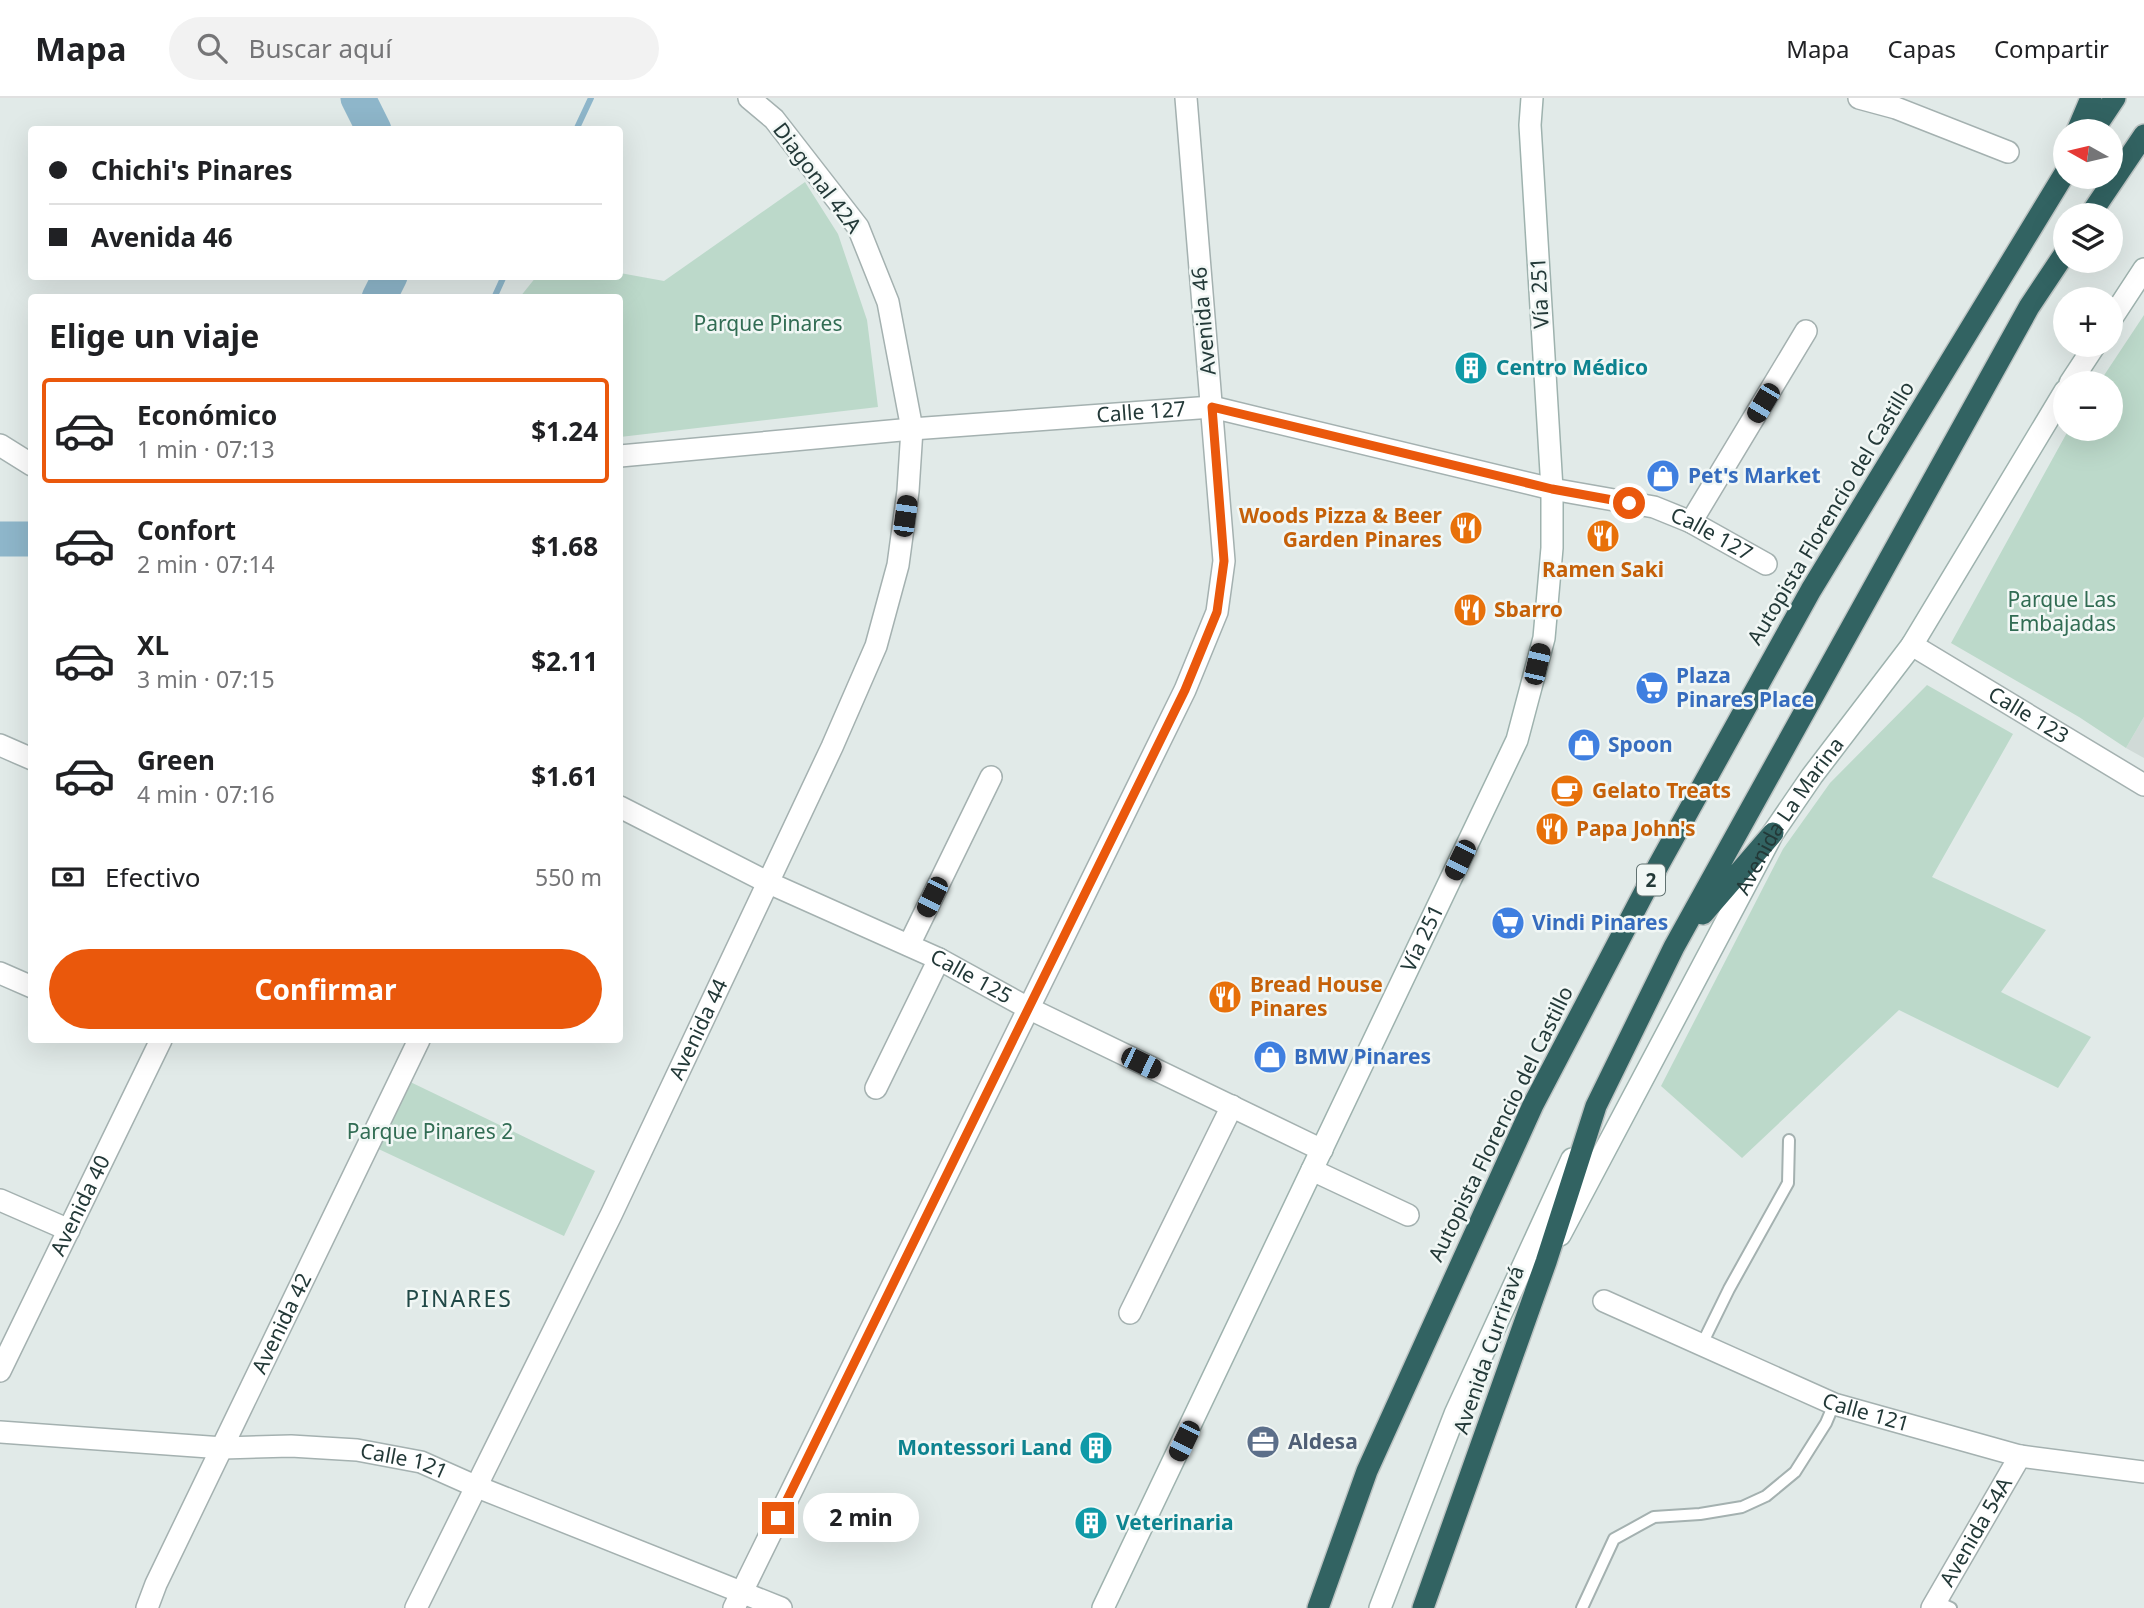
<!DOCTYPE html>
<html lang="es">
<head>
<meta charset="utf-8">
<style>
  body { margin:0; font-family:"Noto Sans",sans-serif; background:#f2f2f2; color:#202124; height:100vh; display:flex; flex-direction:column; font-size:26px; white-space:nowrap }
  * { box-sizing:border-box; margin:0 }
  p { font-size:23px; color:#757577 }
  .icon { flex:none; width:38px; height:38px; fill:none; stroke:currentColor; stroke-width:2; stroke-linecap:round; stroke-linejoin:round }
  .map { position:relative; flex:1; overflow:hidden }
  .panel { position:absolute; left:28px; top:196px; width:595px; height:749px; display:flex; flex-direction:column; background:#fff; border-radius:7px; box-shadow:0 7px 28px #0002 }
  .panel>* { flex:none }
  .hud { position:absolute; left:28px; top:28px; width:595px; height:154px; border-radius:7px; box-shadow:0 7px 28px #0002; display:grid; align-content:center; height:154px; padding:0 21px; background:#fff }
  .needle { width:46px; rotate:278deg }
  .buttons { position:absolute; left:2053px; top:21px; display:grid; gap:14px }
  .buttons a { display:grid; place-items:center; width:70px; height:70px; border-radius:50%; background:#fff; box-shadow:0 7px 28px #0002; font-size:35px }
  .end { position:absolute; width:32px; height:32px; margin:-16px; border:9px solid #ea580c; background:#fff; box-shadow:0 0 0 4px #fff }
  .from { border-radius:50% }
  .bubble { position:absolute; height:49px; border-radius:24px; background:#fff; box-shadow:0 7px 28px #0002; font-size:23px; font-weight:700; line-height:49px; text-align:center }
  .car { position:absolute; width:21px; height:42px; margin:-21px -10px; border-radius:9px; box-shadow:0 0 5px 2px #0007; background:linear-gradient(#222 24%,#8ab4d8 0 40%,#222 0 76%,#8ab4d8 0 86%,#222 0) }
  .hud b { display:flex; align-items:center; gap:24px; height:66px; font-size:26px }
  .hud b+b { border-top:2px solid #e0e0e0 }
  .hud i { width:18px; height:18px; background:#202124 }
  ul { padding:0; list-style:none }
  li { display:flex; align-items:center; gap:21px; height:105px; margin:0 14px 10px; padding:0 7px; border:4px solid transparent; border-radius:7px }
  li div { flex:1 }
  li b { display:block; font-size:26px }
  li em { font-style:normal; font-weight:700 }
  li.selected { border-color:#ea580c }
  li>.icon { width:63px; height:63px; stroke-width:1.5 }
  h2 { padding:0 21px; font-size:32px; line-height:84px }
  .pay { display:flex; align-items:center; gap:18px; height:77px; padding:0 21px; font-size:26px }
  .pay p { margin-inline-start:auto }
  .cta { display:flex; gap:14px; margin-top:auto; padding:14px 21px }
  .cta a { flex:1; height:80px; border-radius:42px; background:#ea580c; color:#fff; font-size:28px; font-weight:700; line-height:80px; text-align:center }
  header { display:flex; align-items:center; gap:42px; box-sizing:border-box; height:98px; padding:0 35px; background:#fff; border-bottom:2px solid #e0e0e0 }
  header strong { font-size:33px }
  nav { display:flex; gap:38px; margin-inline-start:auto; font-size:24px }
  .search { width:490px; height:63px; background:#f2f2f2; display:flex; align-items:center; gap:18px; box-sizing:border-box; padding:0 24px; border-radius:38px; color:#757577; font-size:26px }
  .map>svg:first-child { display:block }
  .built { fill:#d0dad7 }
  .green { fill:#bcd9ca }
  .lines { fill:none; stroke-linecap:round; stroke-linejoin:round }
  .stream { stroke:#8eb6ca; stroke-width:6 }
  .river { stroke:#8eb6ca; stroke-width:35 }
  .lane-casing { stroke:#a4b1b0; stroke-width:14 }
  .street-casing { stroke:#a4b1b0; stroke-width:24 }
  .secondary-casing { stroke:#9eb2ae; stroke-width:24 }
  .highway-casing { stroke:#bdc4c3; stroke-width:24 }
  .lane { stroke:#fff; stroke-width:10 }
  .street { stroke:#fff; stroke-width:21 }
  .secondary { stroke:#fff; stroke-width:21 }
  .highway { stroke:#326362; stroke-width:21 }
  .route { stroke:#ea580c; stroke-width:9 }
  .labels { text-anchor:middle; stroke-width:5; stroke-linejoin:round; paint-order:stroke }
  .shield { fill:#f1f7f5; stroke:#617271; stroke-width:2 }
  .shield-label { font-size:19px; font-weight:bold; fill:#233938 }
  .street-label { font-size:21px; fill:#233938; stroke:#f1f7f5 }
  .park-label { font-size:21px; fill:#316c53; stroke:#f1f7f5 }
  .culture-label { font-size:21px; font-weight:bold; fill:#0d838f; stroke:#f1f7f5; text-anchor:start }
  .shop-label { font-size:21px; font-weight:bold; fill:#366cbe; stroke:#f1f7f5; text-anchor:start }
  .food-label { font-size:21px; font-weight:bold; fill:#c56008; stroke:#f1f7f5; text-anchor:start }
  .service-label { font-size:21px; font-weight:bold; fill:#4e5e75; stroke:#f1f7f5; text-anchor:start }
  .neighbourhood-label { font-size:23px; letter-spacing:2px; fill:#214947; stroke:#f1f7f5 }
</style>
</head>
<body>
<header>
<strong>Mapa</strong>
<div class="search"><svg class="icon" aria-label="search" viewBox="0 0 24 24"><circle cx="10" cy="10" r="6"/><path d="M15 15l6 6"/></svg>Buscar aquí</div>
<nav><a>Mapa</a><a>Capas</a><a>Compartir</a></nav>
</header>
<div class="map">
<svg width="2144" height="1510" viewBox="0 0 2144 1510">
  <rect width="100%" height="100%" fill="#e1eae8"/>
  <path class="built" d="M2144 619V660L2126 650Z"/>
  <path class="green" d="M805 84 838 136 867 222 878 309 620 339V200L520 199 536 179 620 178V175L664 183Z
    M2144 217V619L2126 650 2079 619 1951 545 2069 331H2110V285H2099Z
    M1927 587 2013 636 1932 779 2046 832 2001 894 2091 939 2058 990 1899 912 1742 1060 1661 988 1783 751 1830 685Z
    M402 980 595 1073 564 1138 370 1047Z"/>
  <g class="lines">
    <path class="stream" d="M576 32 591 0
      M494 200 504 178"/>
    <path class="river" d="M358 0 374 32
      M379 200 390 178
      M0 441H32"/>
    <defs>
      <path id="lane" d="M1702 1246 1729 1191 1788 1085 1789 1042
        M1936 1503 1951 1510
        M1582 1510 1614 1441 1654 1419 1700 1416 1742 1409 1766 1398 1795 1374 1826 1325 1834 1306"/>
      <g id="street">
        <path d="M1859 0 1896 10 2008 54"/>
        <path d="M0 347 32 367"/>
        <path id="s1" d="M620 358 912 331 1212 309 1552 391 1654 409 1691 424 1766 466"/>
        <path d="M1691 424 1806 233"/>
        <path id="s2" d="M1912 547 2144 687"/>
        <path d="M0 647 32 661"/>
        <path id="s3" d="M620 709 769 785 939 861 1028 910 1322 1052"/>
        <path d="M909 847 991 679"/>
        <path d="M0 875 32 889"/>
        <path d="M876 990 939 861"/>
        <path d="M1312 1072 1408 1117"/>
        <path d="M0 1102 69 1132"/>
        <path id="s4" d="M1604 1203 1834 1306 2020 1358 2144 1374"/>
        <path d="M1130 1215 1232 1008"/>
        <path id="s5" d="M0 1273 161 942"/>
        <path id="s6" d="M0 1334 223 1350 291 1348 357 1352 421 1364 475 1388 781 1510"/>
        <path id="s7" d="M147 1510 156 1486 419 942"/>
        <path id="s8" d="M416 1510 611 1117 832 649 876 548 898 467 908 393 912 331 888 204 858 129 774 21 749 0"/>
        <path d="M734 1510 1185 592 1217 514 1224 463 1186 0"/>
        <path id="s9" d="M1932 1510 2020 1358"/>
      </g>
      <g id="secondary">
        <path d="M2110 223 2144 171"/>
        <path d="M2070 285 2095 247"/>
        <path id="s10" d="M1560 1137 1773 735 1812 678 1912 547 2065 293"/>
        <path id="s11" d="M1103 1510 1517 642 1544 540 1552 450V391L1530 27 1532 0"/>
        <path d="M1380 1510 1455 1316 1572 1061"/>
      </g>
      <path id="highway" d="M2077 33 2091 0
        M2093 33 2115 0
        M2090 117 2144 37
        M1703 816 1773 735
        M1318 1510 1367 1373 1533 1007 1658 768 1811 492 2065 75
        M1423 1510 1546 1164 1596 1008 1674 849 2029 209 2065 155"/>
    </defs>
    <use href="#lane" class="lane-casing"/>
    <use href="#street" class="street-casing"/>
    <use href="#secondary" class="secondary-casing"/>
    <use href="#highway" class="highway-casing"/>
    <use href="#lane" class="lane"/>
    <use href="#street" class="street"/>
    <use href="#secondary" class="secondary"/>
    <use href="#highway" class="highway"/>
  </g>
  <g class="lines">
    <path class="route" d="M778 1420 1185 592 1217 514 1224 463 1212 309 1552 391 1629 405"/>
  </g>
  <defs>
    <symbol id="building-disc" viewBox="-11 -11 22 22"><circle r="9.5" fill="#0f9aa8" stroke="#f1f7f5"/><path d="M-4-6H4V6H1V3H-1V6H-4ZM-2.5-4.3h1.7v1.8h-1.7ZM.8-4.3h1.7v1.8H.8ZM-2.5-1h1.7V.8h-1.7ZM.8-1h1.7V.8H.8Z" fill="#fff"/></symbol>
    <symbol id="shop-disc" viewBox="-11 -11 22 22"><circle r="9.5" fill="#3f7fe0" stroke="#f1f7f5"/><path d="M-5-2.5h2.3a2.7 3.5 0 0 1 5.4 0H5L5.5 6h-11ZM-1.5-2.5h3a1.5 2.3 0 0 0-3 0Z" fill="#fff"/></symbol>
    <symbol id="restaurant-disc" viewBox="-11 -11 22 22"><circle r="9.5" fill="#e8710a" stroke="#f1f7f5"/><path d="M-5-6h1v4h1v-4h1v4h1v-4h1v5L-1.5 .5V6h-2V.5L-5-1ZM5-6V6H3V1.5H1.5Q1.5-4 5-6Z" fill="#fff"/></symbol>
    <symbol id="supermarket-disc" viewBox="-11 -11 22 22"><circle r="9.5" fill="#3f7fe0" stroke="#f1f7f5"/><path d="M-6-5.5h2.5l.6 2H6L4.5 2H-2.5L-4.4-4H-6ZM-1.5 3.2a1.3 1.3 0 1 0 .1 0ZM3 3.2a1.3 1.3 0 1 0 .1 0Z" fill="#fff"/></symbol>
    <symbol id="cafe-disc" viewBox="-11 -11 22 22"><circle r="9.5" fill="#e8710a" stroke="#f1f7f5"/><path d="M-5.5-4.5H6V0H3Q3 3.5 0 3.5H-2.5Q-5.5 3.5-5.5 0ZM3-3.2v2h1.7v-2ZM-6 4.5H4V6H-6Z" fill="#fff"/></symbol>
    <symbol id="office-disc" viewBox="-11 -11 22 22"><circle r="9.5" fill="#5c6f8a" stroke="#f1f7f5"/><path d="M-6-3h4V-5.5h4V-3h4V5H-6ZM-1-4.5V-3h2v-1.5ZM-6 0V1H6V0Z" fill="#fff"/></symbol>
  </defs>
  <g fill-rule="evenodd">
    <use href="#building-disc" x="1452" y="251" width="38" height="38"/>
    <use href="#shop-disc" x="1644" y="359" width="38" height="38"/>
    <use href="#restaurant-disc" x="1447" y="411" width="38" height="38"/>
    <use href="#restaurant-disc" x="1584" y="419" width="38" height="38"/>
    <use href="#restaurant-disc" x="1451" y="493" width="38" height="38"/>
    <use href="#supermarket-disc" x="1633" y="571" width="38" height="38"/>
    <use href="#shop-disc" x="1565" y="628" width="38" height="38"/>
    <use href="#cafe-disc" x="1548" y="674" width="38" height="38"/>
    <use href="#restaurant-disc" x="1533" y="712" width="38" height="38"/>
    <use href="#supermarket-disc" x="1489" y="806" width="38" height="38"/>
    <use href="#restaurant-disc" x="1206" y="880" width="38" height="38"/>
    <use href="#shop-disc" x="1251" y="940" width="38" height="38"/>
    <use href="#office-disc" x="1244" y="1325" width="38" height="38"/>
    <use href="#building-disc" x="1077" y="1331" width="38" height="38"/>
    <use href="#building-disc" x="1072" y="1406" width="38" height="38"/>
  </g>
  <g class="labels">
    <rect class="shield" x="1637" y="766.5" width="28" height="31" rx="5"/>
    <g class="shield-label">
      <text x="1651" y="789">2</text>
    </g>
    <g class="street-label">
      <text transform="translate(817 80) rotate(53)" y="7">Diagonal 42A</text>
      <text transform="translate(1540 195) rotate(-93)" y="7">Vía 251</text>
      <text transform="translate(1204 223) rotate(-95)" y="7">Avenida 46</text>
      <text dy="7" stroke="none"><textPath href="#s1" startOffset="523">Calle 127</textPath></text>
      <text transform="translate(1831 415) rotate(-59)" y="7">Autopista Florencio del Castillo</text>
      <text dy="7" stroke="none"><textPath href="#s1" startOffset="1111">Calle 127</textPath></text>
      <text dy="7" stroke="none"><textPath href="#s2" startOffset="136">Calle 123</textPath></text>
      <text dy="7" stroke="none"><textPath href="#s10" startOffset="478">Avenida La Marina</textPath></text>
      <text dy="7" stroke="none"><textPath href="#s11" startOffset="742">Vía 251</textPath></text>
      <text dy="7" stroke="none"><textPath href="#s3" startOffset="390">Calle 125</textPath></text>
      <text dy="7" stroke="none"><textPath href="#s8" startOffset="644">Avenida 44</textPath></text>
      <text transform="translate(1501 1026) rotate(-64)" y="7">Autopista Florencio del Castillo</text>
      <text dy="7" stroke="none"><textPath href="#s5" startOffset="184">Avenida 40</textPath></text>
      <text dy="7" stroke="none"><textPath href="#s7" startOffset="315">Avenida 42</textPath></text>
      <text transform="translate(1489 1252) rotate(-71)" y="7">Avenida Curriravá</text>
      <text dy="7" stroke="none"><textPath href="#s4" startOffset="285">Calle 121</textPath></text>
      <text dy="7" stroke="none"><textPath href="#s6" startOffset="406">Calle 121</textPath></text>
      <text dy="7" stroke="none"><textPath href="#s9" startOffset="88">Avenida 54A</textPath></text>
    </g>
    <g class="park-label">
      <text x="768" y="233">Parque Pinares</text>
      <text x="2062" y="509">Parque Las<tspan x="2062" dy="24">Embajadas</tspan></text>
      <text x="430" y="1041">Parque Pinares 2</text>
    </g>
    <g class="culture-label">
      <text x="1496" y="277">Centro Médico</text>
      <text x="1072" y="1357" text-anchor="end">Montessori Land</text>
      <text x="1116" y="1432">Veterinaria</text>
    </g>
    <g class="shop-label">
      <text x="1688" y="385">Pet's Market</text>
      <text x="1676" y="585">Plaza<tspan x="1676" dy="24">Pinares Place</tspan></text>
      <text x="1608" y="654">Spoon</text>
      <text x="1532" y="832">Vindi Pinares</text>
      <text x="1294" y="966">BMW Pinares</text>
    </g>
    <g class="food-label">
      <text x="1442" y="425" text-anchor="end">Woods Pizza &amp; Beer<tspan x="1442" dy="24">Garden Pinares</tspan></text>
      <text x="1603" y="479" text-anchor="middle">Ramen Saki</text>
      <text x="1494" y="519">Sbarro</text>
      <text x="1592" y="700">Gelato Treats</text>
      <text x="1576" y="738">Papa John's</text>
      <text x="1250" y="894">Bread House<tspan x="1250" dy="24">Pinares</tspan></text>
    </g>
    <g class="service-label">
      <text x="1288" y="1351">Aldesa</text>
    </g>
    <g class="neighbourhood-label">
      <text x="459" y="1209">PINARES</text>
    </g>
  </g>
</svg>
<div class="buttons">
<a><svg class="needle" viewBox="-14 -14 28 28"><path d="M0-13l5 13h-10z" fill="#e53935"/><path d="M0 13l5-13h-10z" fill="#757577"/></svg></a>
<a><svg class="icon" aria-label="layers" viewBox="0 0 24 24"><path d="M12 4l9 5-9 5-9-5zM3 14l9 5 9-5"/></svg></a>
<a>+</a>
<a>−</a>
</div>
<i class="end from" style="left:1629px;top:405px"></i>
<i class="end" style="left:778px;top:1420px"></i>
<div class="bubble" style="left:803px;top:1395px;width:116px">2 min</div>
<i class="car" style="left:1763px;top:305px;rotate:211deg"></i>
<i class="car" style="left:905px;top:418px;rotate:8deg"></i>
<i class="car" style="left:1537px;top:566px;rotate:13deg"></i>
<i class="car" style="left:1460px;top:762px;rotate:206deg"></i>
<i class="car" style="left:932px;top:799px;rotate:206deg"></i>
<i class="car" style="left:1141px;top:965px;rotate:116deg"></i>
<i class="car" style="left:1184px;top:1343px;rotate:206deg"></i>
<div class="hud">
<b><i class="from"></i>Chichi's Pinares</b>
<b><i></i>Avenida 46</b>
</div>
<section class="panel">
<h2>Elige un viaje</h2>
<ul>
<li class="selected"><svg class="icon" aria-label="car" viewBox="0 0 24 24"><path d="M5 17H2v-5l4-1 3-4h7l3 4 3 1v5h-3M9 17h6M6 11h13"/><circle cx="7" cy="17" r="2"/><circle cx="17" cy="17" r="2"/></svg><div><b>Económico</b><p>1 min · 07:13</p></div><em>$1.24</em></li>
<li><svg class="icon" aria-label="car" viewBox="0 0 24 24"><path d="M5 17H2v-5l4-1 3-4h7l3 4 3 1v5h-3M9 17h6M6 11h13"/><circle cx="7" cy="17" r="2"/><circle cx="17" cy="17" r="2"/></svg><div><b>Confort</b><p>2 min · 07:14</p></div><em>$1.68</em></li>
<li><svg class="icon" aria-label="car" viewBox="0 0 24 24"><path d="M5 17H2v-5l4-1 3-4h7l3 4 3 1v5h-3M9 17h6M6 11h13"/><circle cx="7" cy="17" r="2"/><circle cx="17" cy="17" r="2"/></svg><div><b>XL</b><p>3 min · 07:15</p></div><em>$2.11</em></li>
<li><svg class="icon" aria-label="car" viewBox="0 0 24 24"><path d="M5 17H2v-5l4-1 3-4h7l3 4 3 1v5h-3M9 17h6M6 11h13"/><circle cx="7" cy="17" r="2"/><circle cx="17" cy="17" r="2"/></svg><div><b>Green</b><p>4 min · 07:16</p></div><em>$1.61</em></li>
</ul>
<div class="pay"><svg class="icon" aria-label="cash" viewBox="0 0 24 24"><path d="M3 7h18v10H3z"/><circle cx="12" cy="12" r="2"/></svg>Efectivo<p>550 m</p></div>
<div class="cta"><a>Confirmar</a></div>
</section>
</div>
</body>
</html>
